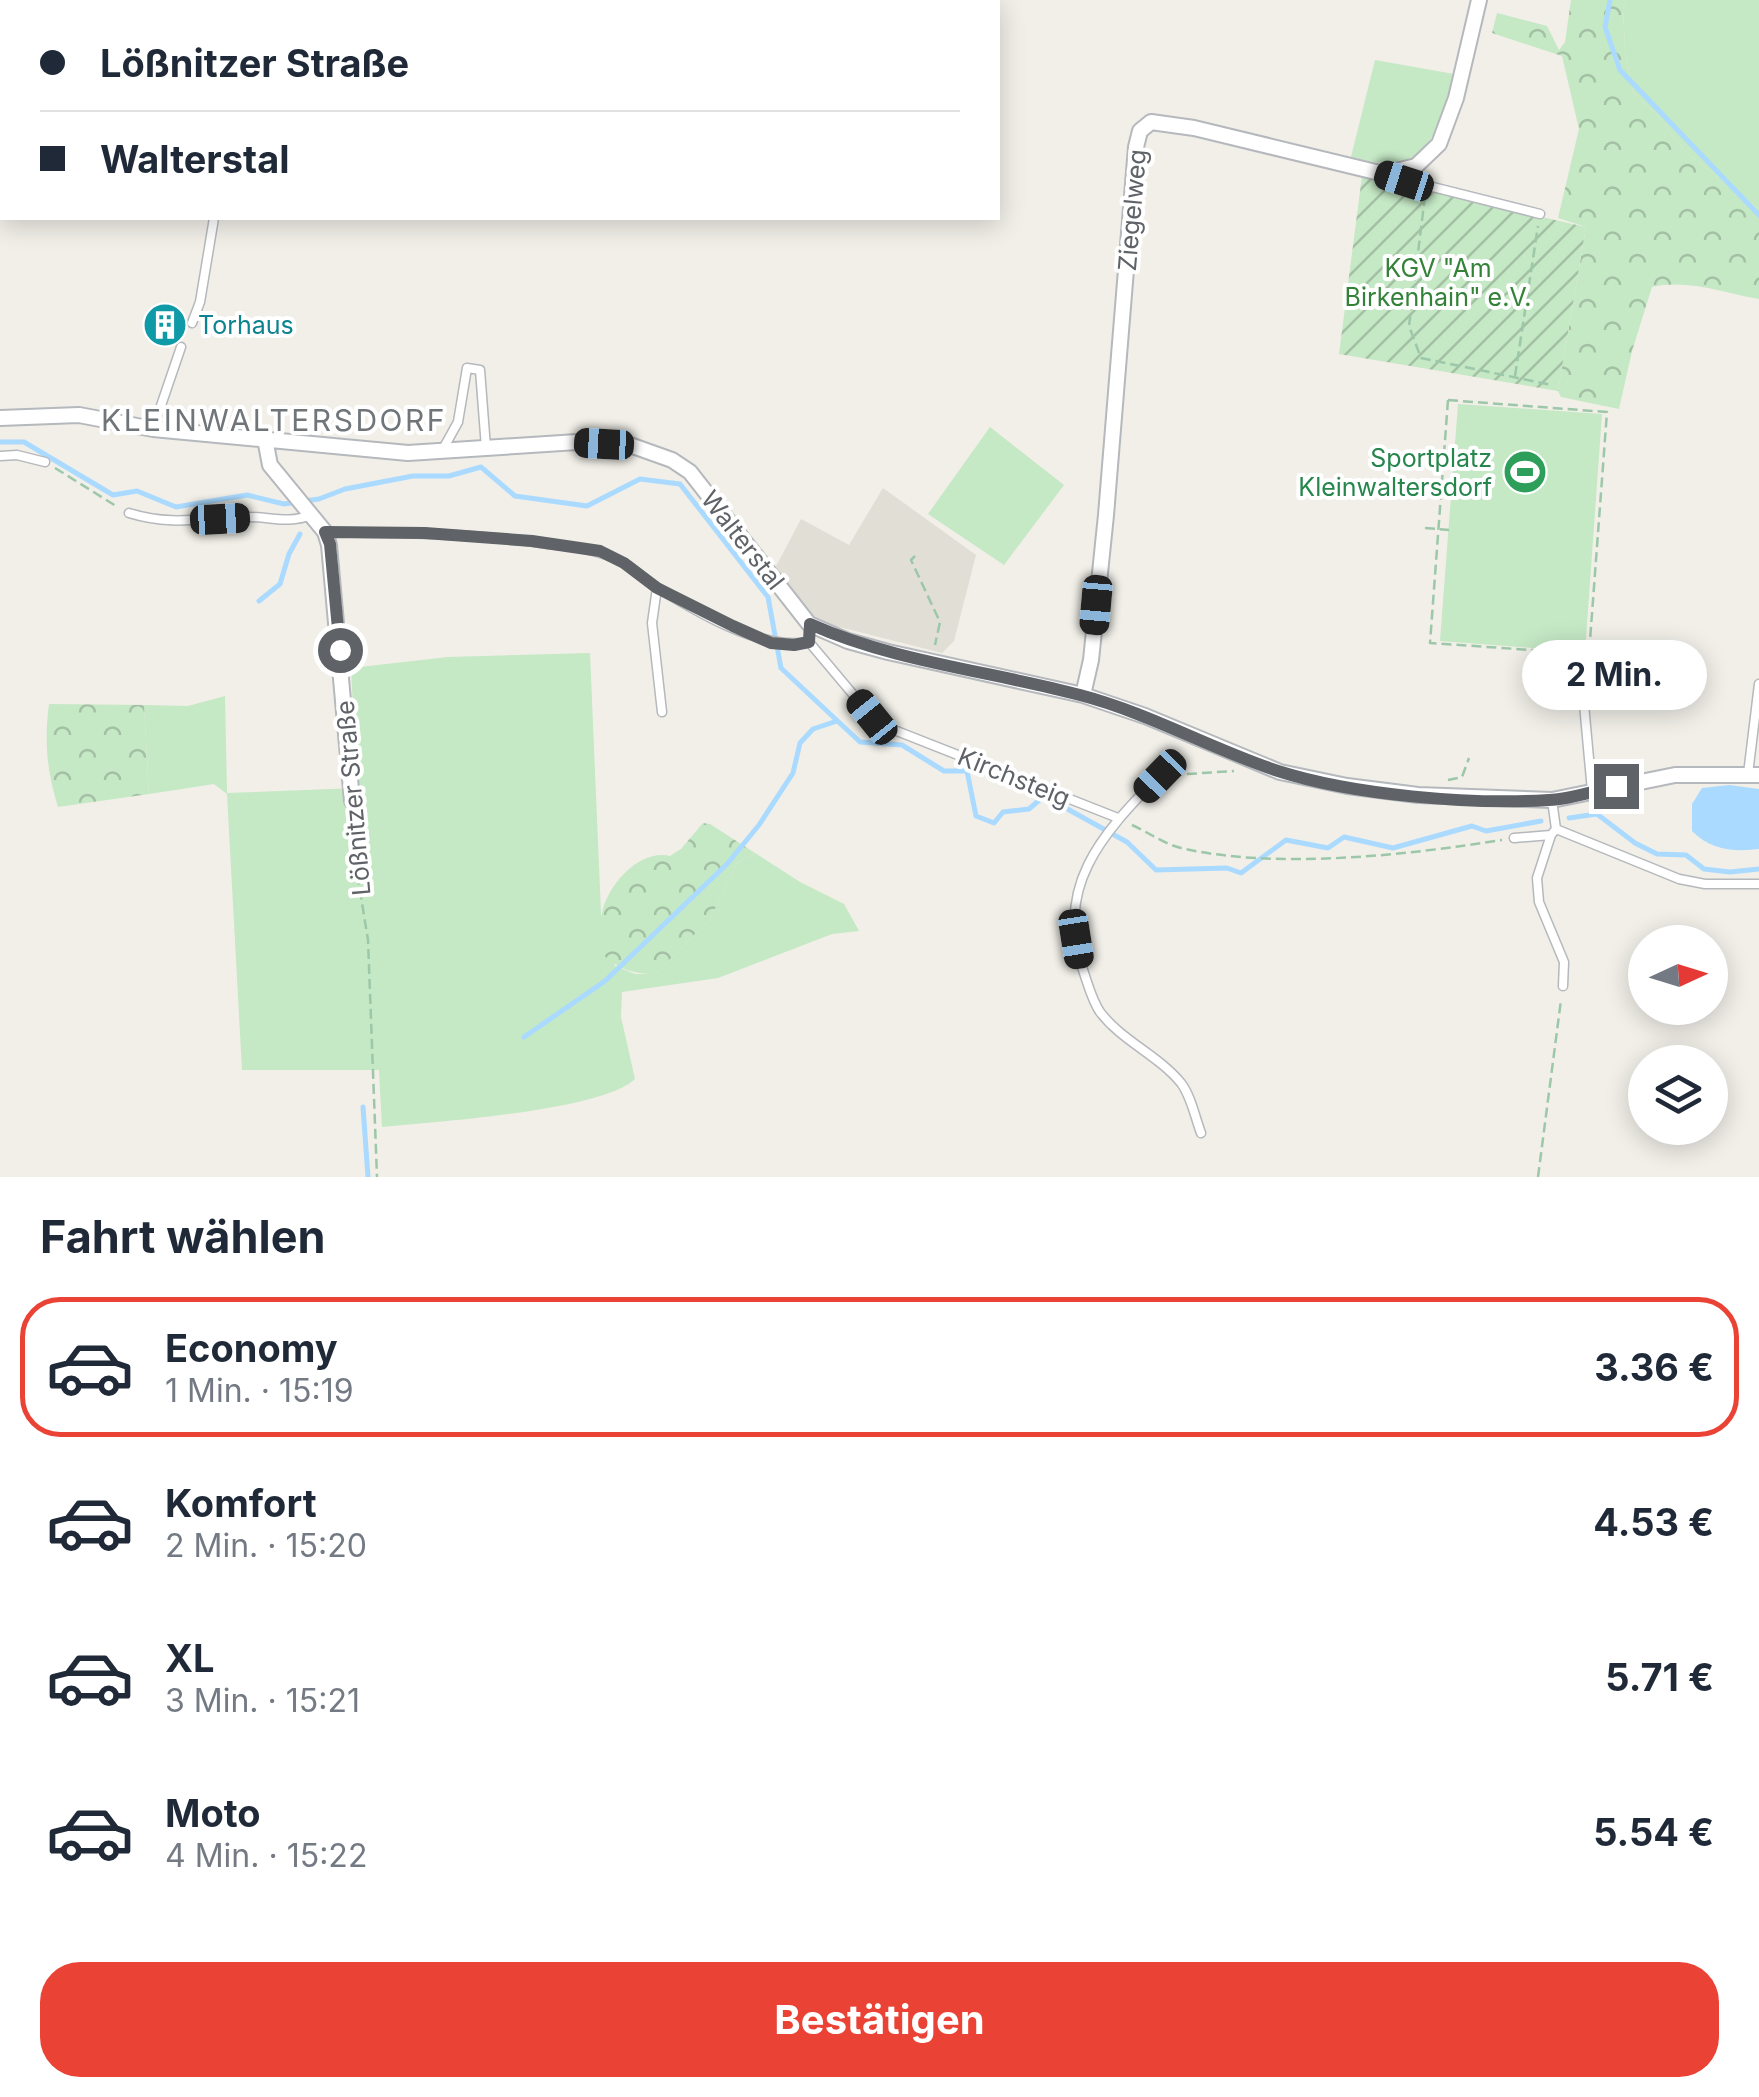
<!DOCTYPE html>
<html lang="de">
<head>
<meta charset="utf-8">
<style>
  body { margin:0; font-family:Inter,sans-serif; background:#f2f2f3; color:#1f2937; height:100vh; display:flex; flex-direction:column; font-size:38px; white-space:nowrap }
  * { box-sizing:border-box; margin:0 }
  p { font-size:32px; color:#747a83 }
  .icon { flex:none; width:55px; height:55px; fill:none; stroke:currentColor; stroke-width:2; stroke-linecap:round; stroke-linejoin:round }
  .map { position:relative; height:1177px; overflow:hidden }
  .panel { display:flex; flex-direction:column; background:#fff; flex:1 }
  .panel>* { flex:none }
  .guide { position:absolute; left:0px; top:0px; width:1000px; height:220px; box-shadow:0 5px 25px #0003; display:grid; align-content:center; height:220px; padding:0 40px; background:#fff }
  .needle { width:65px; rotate:86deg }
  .controls { position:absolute; left:1628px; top:925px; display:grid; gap:20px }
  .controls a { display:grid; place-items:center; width:100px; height:100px; border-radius:50%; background:#fff; box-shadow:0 5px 25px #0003; font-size:50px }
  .end { position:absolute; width:45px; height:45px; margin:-22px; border:12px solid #5f6368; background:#fff; box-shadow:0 0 0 5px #fff }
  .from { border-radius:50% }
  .bubble { position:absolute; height:70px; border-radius:35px; background:#fff; box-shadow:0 5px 25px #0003; font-size:32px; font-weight:700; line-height:70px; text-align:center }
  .car { position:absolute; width:30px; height:60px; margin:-30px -15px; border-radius:12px; box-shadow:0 0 8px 2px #0007; background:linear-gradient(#222 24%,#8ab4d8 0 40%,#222 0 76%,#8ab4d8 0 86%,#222 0) }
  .guide b { display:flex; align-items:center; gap:35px; height:95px; font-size:38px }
  .guide b+b { border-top:2px solid #e0e1e3 }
  .guide i { width:25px; height:25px; background:#1f2937 }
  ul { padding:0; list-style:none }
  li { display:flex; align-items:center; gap:30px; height:140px; margin:0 20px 15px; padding:0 20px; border:5px solid transparent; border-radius:40px }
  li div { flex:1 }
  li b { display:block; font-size:38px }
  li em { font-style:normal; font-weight:700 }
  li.selected { border-color:#ea4335 }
  li>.icon { width:90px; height:90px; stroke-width:1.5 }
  h2 { padding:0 40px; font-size:45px; line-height:120px }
  .button { display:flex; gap:20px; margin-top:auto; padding:20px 40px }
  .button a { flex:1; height:115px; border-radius:40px; background:#ea4335; color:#fff; font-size:40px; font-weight:700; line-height:115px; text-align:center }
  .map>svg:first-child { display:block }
  .education { fill:#e1ded6 }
  .grass { fill:#c5e8c5 }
  .forest { fill:url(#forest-crowns) }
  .garden { fill:url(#garden-furrows) }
  .water { fill:#aadaff }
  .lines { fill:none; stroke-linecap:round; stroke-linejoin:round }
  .stream { stroke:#aadaff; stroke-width:5 }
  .service-casing { stroke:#b5b8bc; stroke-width:11 }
  .minor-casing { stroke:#b5b8bc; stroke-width:18 }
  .path { stroke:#9cc7a9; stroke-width:2.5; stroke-dasharray:10 5; stroke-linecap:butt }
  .service { stroke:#fff; stroke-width:8 }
  .minor { stroke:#fff; stroke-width:14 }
  .route { stroke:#5f6368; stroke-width:12 }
  .labels { text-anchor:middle; stroke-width:8; stroke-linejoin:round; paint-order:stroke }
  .street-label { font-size:25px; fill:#5f6368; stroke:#fff }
  .park-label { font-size:25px; fill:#348238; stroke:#fff }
  .culture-label { font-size:25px; fill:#0d838f; stroke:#fff; text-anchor:start }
  .leisure-label { font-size:25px; fill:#27864d; stroke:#fff; text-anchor:end }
  .quarter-label { font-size:30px; letter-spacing:2.5px; fill:#70757a; stroke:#fff }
</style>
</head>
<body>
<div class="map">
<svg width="1759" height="1177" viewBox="0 0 1759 1177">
  <defs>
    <pattern id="forest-crowns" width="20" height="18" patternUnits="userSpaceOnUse" patternTransform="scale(2.5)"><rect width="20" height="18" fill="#c5e8c5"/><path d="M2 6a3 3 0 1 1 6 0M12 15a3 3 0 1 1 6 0" fill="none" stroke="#a3c0a4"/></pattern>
    <pattern id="garden-furrows" width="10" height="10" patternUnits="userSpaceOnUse" patternTransform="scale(2.5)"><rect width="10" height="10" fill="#c5e8c5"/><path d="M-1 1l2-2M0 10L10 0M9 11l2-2" fill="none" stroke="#a3c0a4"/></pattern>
  </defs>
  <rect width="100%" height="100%" fill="#f1efe8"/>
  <path class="education" d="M883 488 976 555 954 641 942 653 812 620 773 572 801 519 849 545Z"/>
  <path class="grass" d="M1626 0H1759V209L1686 152 1658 116 1633 93 1625 49 1623 9Z
    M1375 60 1454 74C1436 135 1430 179 1351 157Z
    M1458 404 1602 414 1585 652 1440 641Z
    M990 427 1064 485 1004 565 928 514Z
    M590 653 601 913 604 934 615 966 635 974H655L710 919 737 863 755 853 800 882 844 904 859 931 832 934 718 978 622 992 621 1017 635 1079C602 1111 433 1122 382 1127L379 1070H242L227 794 214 784 149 794 144 705 188 706 225 696 227 793 357 788 351 668 448 657Z"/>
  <path class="forest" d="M1571 0H1626L1623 9 1625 49 1633 93 1658 116 1686 152 1759 209V299C1723 293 1689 279 1652 287L1632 351 1619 409 1561 397 1558 391 1586 227 1558 218 1579 129 1562 56 1492 33 1497 13 1547 26 1559 50 1565 42Z
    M49 704 144 705 149 794 58 807C47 772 44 741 49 704Z
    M703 823 710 824 755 853 737 863 710 919 655 974C632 974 618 969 601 953 603 939 599 925 602 913 608 884 640 849 670 856L681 849Z"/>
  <path class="garden" d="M1362 176 1586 227 1558 391 1339 354Z"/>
  <path class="water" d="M1729 785 1759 789V849C1733 852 1711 850 1692 831V804L1702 788Z"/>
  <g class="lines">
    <path class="stream" d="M1610 0 1605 27 1620 70 1759 215
      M0 442H24L113 495 137 491 176 507 247 495 284 504 319 499 345 489 413 476H449L481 467 515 496 587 506 640 479 680 484 768 597 781 668 860 742 902 745 944 771H967L976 816 994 823 1003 812 1029 809 1044 796 1127 842 1156 870 1227 868 1241 873 1286 840 1328 848 1344 837 1393 848 1472 826 1486 831 1541 821
      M259 601 280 584 289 554 300 534
      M1569 818 1597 814 1635 843 1657 854 1686 855 1704 869 1730 872 1759 869
      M524 1037 605 981 727 864 759 825 793 773 800 743 813 729 837 721
      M363 1107 368 1177"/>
    <defs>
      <path id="service" d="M229 0V2
        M1389 176 1540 214
        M192 323 200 302 214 218
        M153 429 181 347
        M443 449 458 422 467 368 480 370 486 448
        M0 456 17 455 45 462
        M129 513C174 527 204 517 249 517 274 517 286 524 312 515
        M325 532C400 533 475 533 548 544 574 547 599 549 622 562 636 570 646 581 660 589 699 613 763 651 809 642
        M657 588 652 623 662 712
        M809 624V642L872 717 884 726 1118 818
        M1580 661 1592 791
        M1748 774 1759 684
        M1160 775C1101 835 1052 888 1085 976 1089 988 1093 1002 1100 1012 1122 1041 1158 1055 1181 1083 1191 1096 1195 1117 1201 1133
        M1552 800 1556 829 1551 835 1537 878 1539 902 1564 962 1563 986
        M1556 829 1679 879 1705 884H1759
        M1514 838 1551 835"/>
      <path id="minor" d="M0 418 79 415 153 429 408 453 577 442 630 445 672 460 690 472 809 624 848 641 888 652 1083 695 1145 716 1280 772 1347 786 1418 795 1552 800 1675 775H1759
        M265 439 270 465 325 532 329 545 352 801
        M1083 695 1091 660 1106 515 1136 147 1140 131 1151 122 1194 128 1384 174 1416 166 1439 144 1456 98 1479 0"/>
    </defs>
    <use href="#service" class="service-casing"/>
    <use href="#minor" class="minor-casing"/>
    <path class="path" d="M1425 196 1409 326 1421 358 1552 385
      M1515 376 1538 226
      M1448 400 1607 412 1589 654 1430 643Z
      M55 468 116 506
      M1425 528 1449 530
      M915 556 911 560 940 622 935 645
      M1538 653 1568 660
      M1172 775 1234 771
      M1448 780 1462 777 1469 758
      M353 815 356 866 368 940 377 1177
      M1132 825C1148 832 1164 844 1181 848 1275 870 1407 855 1502 840
      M1538 1177 1561 1000"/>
    <use href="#service" class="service"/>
    <use href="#minor" class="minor"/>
  </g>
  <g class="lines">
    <path class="route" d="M340 650 330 544 325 532 425 533 532 541 600 551 624 563 657 588 733 626 771 643 794 645 809 642 810 624C895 662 990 671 1080 695 1149 713 1211 749 1278 771 1353 795 1470 805 1549 800 1571 799 1594 791 1616 786"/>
  </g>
  <defs>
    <symbol id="building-disc" viewBox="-11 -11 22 22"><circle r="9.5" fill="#0f9aa8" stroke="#fff"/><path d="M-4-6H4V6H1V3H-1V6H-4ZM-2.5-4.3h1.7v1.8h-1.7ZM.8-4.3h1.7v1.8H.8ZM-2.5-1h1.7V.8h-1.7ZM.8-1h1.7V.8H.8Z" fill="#fff"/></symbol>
    <symbol id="stadium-disc" viewBox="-11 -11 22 22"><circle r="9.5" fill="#2e9e5b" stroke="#fff"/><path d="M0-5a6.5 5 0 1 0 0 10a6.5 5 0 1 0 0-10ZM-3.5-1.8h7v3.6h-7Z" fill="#fff"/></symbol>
  </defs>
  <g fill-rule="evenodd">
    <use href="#building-disc" x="140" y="300" width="50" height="50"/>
    <use href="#stadium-disc" x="1500" y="447" width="50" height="50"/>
  </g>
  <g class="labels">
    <g class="street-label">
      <text transform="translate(1132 210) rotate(-85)" y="9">Ziegelweg</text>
      <text transform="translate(743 540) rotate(52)" y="9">Walterstal</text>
      <text transform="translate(1014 777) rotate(22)" y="9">Kirchsteig</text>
      <text transform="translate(353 798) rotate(-95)" y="9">Lößnitzer Straße</text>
    </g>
    <g class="park-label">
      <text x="1438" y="277">KGV "Am<tspan x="1438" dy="29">Birkenhain" e.V.</tspan></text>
    </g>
    <g class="culture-label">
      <text x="198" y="334">Torhaus</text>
    </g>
    <g class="leisure-label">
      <text x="1492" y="467">Sportplatz<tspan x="1492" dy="29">Kleinwaltersdorf</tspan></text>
    </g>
    <g class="quarter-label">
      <text x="274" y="431">KLEINWALTERSDORF</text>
    </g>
  </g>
</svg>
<div class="controls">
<a><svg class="needle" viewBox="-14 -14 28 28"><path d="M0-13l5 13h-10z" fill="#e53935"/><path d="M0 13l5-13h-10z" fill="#747a83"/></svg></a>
<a><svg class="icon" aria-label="layers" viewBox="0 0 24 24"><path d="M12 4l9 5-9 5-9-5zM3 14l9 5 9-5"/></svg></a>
</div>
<i class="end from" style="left:340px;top:650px"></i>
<i class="end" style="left:1616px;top:786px"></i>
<div class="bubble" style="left:1522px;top:640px;width:185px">2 Min.</div>
<i class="car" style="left:1404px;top:181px;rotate:288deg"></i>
<i class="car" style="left:604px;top:444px;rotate:273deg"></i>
<i class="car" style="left:220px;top:519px;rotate:87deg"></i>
<i class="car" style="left:1096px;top:605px;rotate:185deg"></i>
<i class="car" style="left:872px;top:717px;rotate:321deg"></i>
<i class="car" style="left:1160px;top:776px;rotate:224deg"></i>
<i class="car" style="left:1076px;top:939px;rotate:171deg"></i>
<div class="guide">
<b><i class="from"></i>Lößnitzer Straße</b>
<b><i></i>Walterstal</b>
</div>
</div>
<section class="panel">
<h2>Fahrt wählen</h2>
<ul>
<li class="selected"><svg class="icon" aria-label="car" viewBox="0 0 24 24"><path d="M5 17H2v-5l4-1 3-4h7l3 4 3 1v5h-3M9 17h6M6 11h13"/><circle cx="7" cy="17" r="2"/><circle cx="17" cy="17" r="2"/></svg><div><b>Economy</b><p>1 Min. · 15:19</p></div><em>3.36 €</em></li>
<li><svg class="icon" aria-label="car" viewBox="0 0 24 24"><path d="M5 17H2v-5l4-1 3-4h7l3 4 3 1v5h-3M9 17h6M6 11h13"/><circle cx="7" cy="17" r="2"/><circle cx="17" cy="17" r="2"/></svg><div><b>Komfort</b><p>2 Min. · 15:20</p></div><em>4.53 €</em></li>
<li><svg class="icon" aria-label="car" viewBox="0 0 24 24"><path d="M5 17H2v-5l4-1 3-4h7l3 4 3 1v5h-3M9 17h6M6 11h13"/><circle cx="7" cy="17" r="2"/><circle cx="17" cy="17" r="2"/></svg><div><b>XL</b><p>3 Min. · 15:21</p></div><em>5.71 €</em></li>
<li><svg class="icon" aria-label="car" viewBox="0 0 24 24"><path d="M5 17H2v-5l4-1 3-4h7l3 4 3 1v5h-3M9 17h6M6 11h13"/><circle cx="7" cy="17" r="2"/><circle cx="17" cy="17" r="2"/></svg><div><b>Moto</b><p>4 Min. · 15:22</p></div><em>5.54 €</em></li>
</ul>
<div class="button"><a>Bestätigen</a></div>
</section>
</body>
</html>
